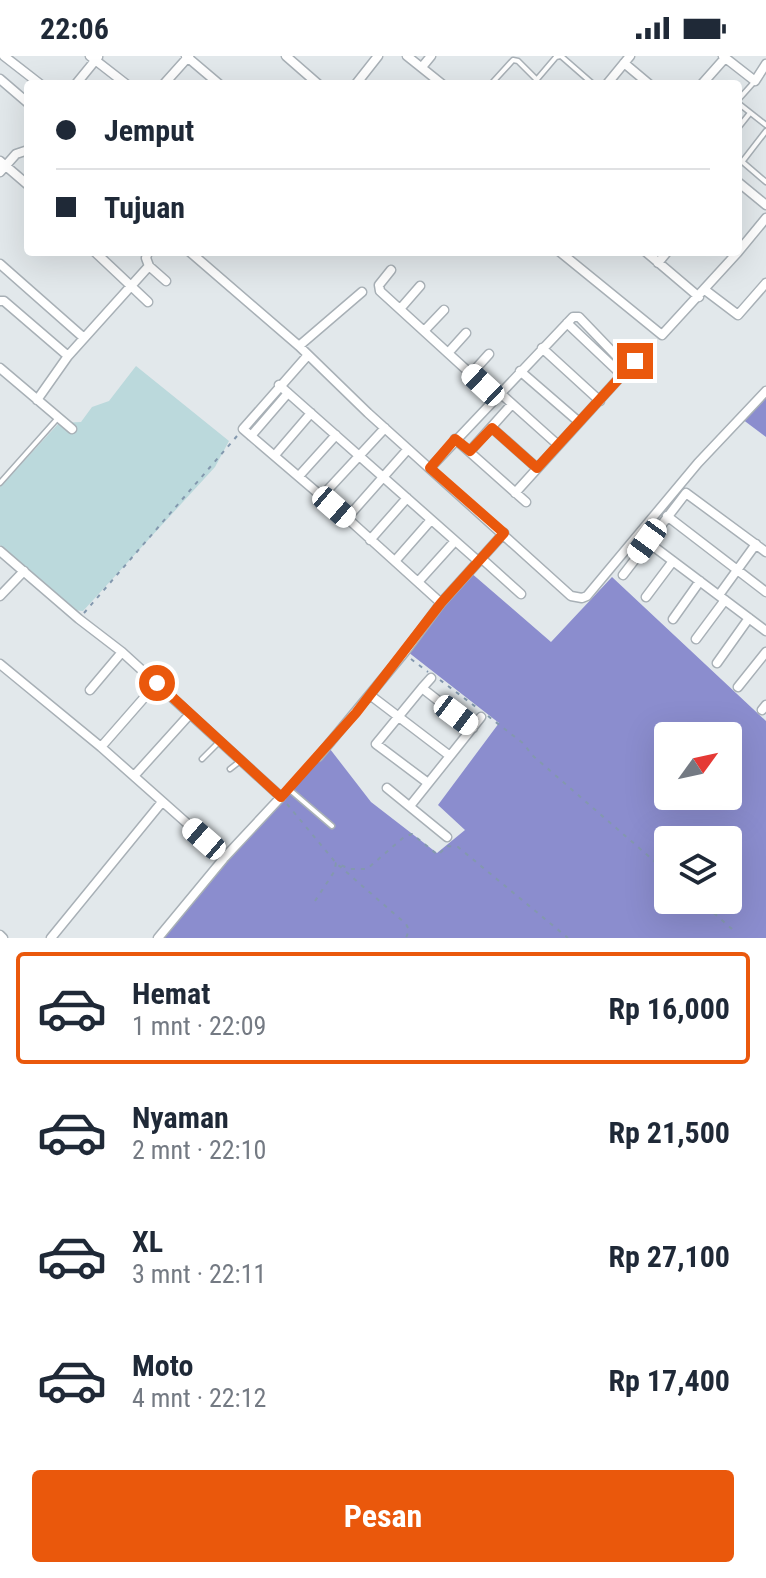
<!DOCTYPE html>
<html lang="id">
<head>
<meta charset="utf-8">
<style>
  body { margin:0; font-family:"Roboto Condensed",sans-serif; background:#f2f2f3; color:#1f2937; height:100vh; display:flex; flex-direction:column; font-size:30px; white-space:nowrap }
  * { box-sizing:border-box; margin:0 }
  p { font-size:26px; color:#747a83 }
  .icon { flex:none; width:44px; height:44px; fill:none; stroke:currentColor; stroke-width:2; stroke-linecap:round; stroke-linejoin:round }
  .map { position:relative; height:882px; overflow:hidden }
  .side { display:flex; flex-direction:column; background:#fff; flex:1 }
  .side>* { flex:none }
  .hud { position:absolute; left:24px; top:24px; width:718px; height:176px; border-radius:8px; box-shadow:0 8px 32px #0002; display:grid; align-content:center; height:176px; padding:0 32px; background:#fff }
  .needle { width:52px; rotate:57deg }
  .fabs { position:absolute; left:654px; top:666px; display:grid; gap:16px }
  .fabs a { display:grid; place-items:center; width:88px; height:88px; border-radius:8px; background:#fff; box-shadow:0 8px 32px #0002; font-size:40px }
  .end { position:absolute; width:36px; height:36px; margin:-18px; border:10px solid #ea580c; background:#fff; box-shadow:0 0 0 4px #fff }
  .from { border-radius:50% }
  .car { position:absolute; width:24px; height:48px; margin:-24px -12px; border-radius:10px; box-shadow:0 0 6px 2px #0007; background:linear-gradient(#fff 24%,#345 0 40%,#fff 0 76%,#345 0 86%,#fff 0) }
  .hud b { display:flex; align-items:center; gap:28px; height:76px; font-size:30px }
  .hud b+b { border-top:2px solid #e0e1e3 }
  .hud i { width:20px; height:20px; background:#1f2937 }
  ul { padding:14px 0 0; list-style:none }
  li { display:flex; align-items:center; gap:24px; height:112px; margin:0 16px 12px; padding:0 16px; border:4px solid transparent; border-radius:8px }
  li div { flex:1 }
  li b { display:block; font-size:30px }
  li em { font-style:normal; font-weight:700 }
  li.current { border-color:#ea580c }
  li>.icon { width:72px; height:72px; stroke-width:1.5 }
  .button { display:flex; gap:16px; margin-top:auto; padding:16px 32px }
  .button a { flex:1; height:92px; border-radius:8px; background:#ea580c; color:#fff; font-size:32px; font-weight:700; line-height:92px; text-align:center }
  .status { display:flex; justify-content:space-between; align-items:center; height:56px; padding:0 40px; background:#fff; direction:ltr }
  .status svg { height:22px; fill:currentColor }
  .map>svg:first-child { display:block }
  .green { fill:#bbd9dc }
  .water { fill:#8b8dce; fill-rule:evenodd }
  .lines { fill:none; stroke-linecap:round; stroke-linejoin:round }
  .service-casing { stroke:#a8b0b6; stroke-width:7 }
  .minor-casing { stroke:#a8b0b6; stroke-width:11 }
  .path { stroke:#8398ae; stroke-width:2; stroke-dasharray:4 6; stroke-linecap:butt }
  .service { stroke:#fff; stroke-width:4 }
  .minor { stroke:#fff; stroke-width:8 }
  .route { stroke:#ea580c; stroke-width:10 }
</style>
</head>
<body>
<div class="status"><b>22:06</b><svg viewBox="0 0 49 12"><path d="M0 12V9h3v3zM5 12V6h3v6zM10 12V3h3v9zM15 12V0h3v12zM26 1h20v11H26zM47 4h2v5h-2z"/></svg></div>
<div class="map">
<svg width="766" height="882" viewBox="0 0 766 882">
  <rect width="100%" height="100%" fill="#e2e8eb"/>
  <path class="green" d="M136 310 229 385 215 411 83 555 72 554 0 489V431L59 367 81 366 92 351 109 345Z"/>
  <path class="water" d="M766 338V381L742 363Z
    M470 516 551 586 612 521 766 665V882H160L230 799 330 693 371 746 437 797 465 774 438 749 499 667 408 596 439 554ZM668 680H728V740H668ZM668 784H728V844H668Z"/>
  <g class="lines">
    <defs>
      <path id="service" d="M561 0 593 28
        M491 28 513 4 518 5 537 24
        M533 28 556 1 560 0
        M738 44 755 25
        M738 47 766 69
        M738 72 750 57
        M738 102 766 126
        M742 106 766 75
        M0 427 57 363
        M202 703 219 686
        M230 713 239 706
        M290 734 332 770
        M282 741 318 701"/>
      <path id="minor" d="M4 0 40 28
        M90 0 126 28
        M186 0 219 28
        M286 0 318 28
        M407 0 442 28
        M723 0 755 25 766 8
        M624 7 649 28
        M422 11 431 0
        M0 23 28 47
        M76 28 98 1
        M164 28 189 0
        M356 28 378 0
        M607 28 630 0
        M702 28 725 2
        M0 105 28 129
        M0 116 16 98 28 94
        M738 126 766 149
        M95 196 148 246
        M190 196 299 290 368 357 571 540 582 542 587 540 698 407 766 335
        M560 196 662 279 738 196
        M646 196 699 241
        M738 196 766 162
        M658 207 667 196
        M0 208 84 282
        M149 210 166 225
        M391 214 379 229 380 235 495 340
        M705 234 738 259 766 227
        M0 245H4L68 300
        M400 253 420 230
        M424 275 444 254
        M299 290 362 236
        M542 292 600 345
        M448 297 466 277
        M308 299 243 373 347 462 441 547
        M0 312 72 373
        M520 315 579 366
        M471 318 489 298
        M279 329 478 505
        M499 336 557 388
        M37 344 68 300 149 210 146 202 148 196
        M492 372 537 412
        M251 380 288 337
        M455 383 526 446
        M470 395 512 348
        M275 399 311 357
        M430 412 573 261H579L628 312
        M299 420 336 379
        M515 437 622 319 567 267
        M322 440 385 372
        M667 460 766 536
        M347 462 408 393
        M370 484 407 442
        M645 484 766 575
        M0 495 79 563 122 596 281 741 225 801 158 882
        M481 502 521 538
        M395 505 431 464
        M623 519 686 437 766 496
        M418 526 455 485
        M719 539 756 488
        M0 540 24 515
        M646 541 673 505
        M673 563 700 525
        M696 583 725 544
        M717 607 749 562
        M0 608 101 691 225 801
        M431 622 422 632 473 672
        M738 631 766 596
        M422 632 376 688 428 727
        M90 634 122 596
        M370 639 450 700 481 661
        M762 654 766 649
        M101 691 157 627
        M318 701 404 597 441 547 504 477
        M134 720 190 658
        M387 732 447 781
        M410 750 450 700
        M0 879 3 882
        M51 882 162 746"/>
    </defs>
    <use href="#service" class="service-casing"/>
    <use href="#minor" class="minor-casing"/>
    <path class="path" d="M84 557 237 380
      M411 603 428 616
      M440 624 480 654
      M488 660 524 688 532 699 668 817
      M287 748 336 807 406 868 409 874 406 882
      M699 844 732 873
      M315 845 334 816 336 807 350 813H367L404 781 412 778 438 799 447 790 458 791 568 882"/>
    <use href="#service" class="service"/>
    <use href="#minor" class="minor"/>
  </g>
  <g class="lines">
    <path class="route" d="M157 627 281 741 356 657 441 547 504 477 430 412 455 383 470 395 492 372 537 412 635 305"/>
  </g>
</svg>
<div class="fabs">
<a><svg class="needle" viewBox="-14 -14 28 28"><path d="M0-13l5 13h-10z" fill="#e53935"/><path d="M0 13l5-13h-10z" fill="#747a83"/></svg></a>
<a><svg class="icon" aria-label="layers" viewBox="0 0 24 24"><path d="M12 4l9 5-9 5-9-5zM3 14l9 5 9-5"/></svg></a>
</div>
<i class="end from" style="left:157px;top:627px"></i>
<i class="end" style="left:635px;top:305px"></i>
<i class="car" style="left:483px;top:329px;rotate:313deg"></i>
<i class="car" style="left:334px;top:451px;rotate:131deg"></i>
<i class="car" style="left:647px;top:485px;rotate:216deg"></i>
<i class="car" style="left:456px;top:659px;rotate:127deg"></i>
<i class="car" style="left:204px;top:783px;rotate:311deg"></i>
<div class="hud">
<b><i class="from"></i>Jemput</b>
<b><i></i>Tujuan</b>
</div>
</div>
<section class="side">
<ul>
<li class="current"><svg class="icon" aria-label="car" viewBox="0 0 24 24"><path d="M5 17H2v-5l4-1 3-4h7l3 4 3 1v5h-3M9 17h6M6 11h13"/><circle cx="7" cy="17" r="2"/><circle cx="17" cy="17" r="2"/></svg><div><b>Hemat</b><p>1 mnt · 22:09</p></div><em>Rp 16,000</em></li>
<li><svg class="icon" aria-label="car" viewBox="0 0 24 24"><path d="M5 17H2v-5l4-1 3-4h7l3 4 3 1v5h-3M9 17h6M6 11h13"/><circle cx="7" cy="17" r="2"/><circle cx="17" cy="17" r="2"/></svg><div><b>Nyaman</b><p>2 mnt · 22:10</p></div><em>Rp 21,500</em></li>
<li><svg class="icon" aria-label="car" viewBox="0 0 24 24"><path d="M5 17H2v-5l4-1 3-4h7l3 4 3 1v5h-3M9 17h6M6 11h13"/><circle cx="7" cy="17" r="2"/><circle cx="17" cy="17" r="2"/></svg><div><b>XL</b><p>3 mnt · 22:11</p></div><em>Rp 27,100</em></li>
<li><svg class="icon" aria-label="car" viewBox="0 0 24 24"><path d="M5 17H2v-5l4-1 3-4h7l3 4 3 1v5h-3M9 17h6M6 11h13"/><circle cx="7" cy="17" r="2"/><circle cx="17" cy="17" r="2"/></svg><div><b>Moto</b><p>4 mnt · 22:12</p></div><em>Rp 17,400</em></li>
</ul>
<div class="button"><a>Pesan</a></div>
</section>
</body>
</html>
